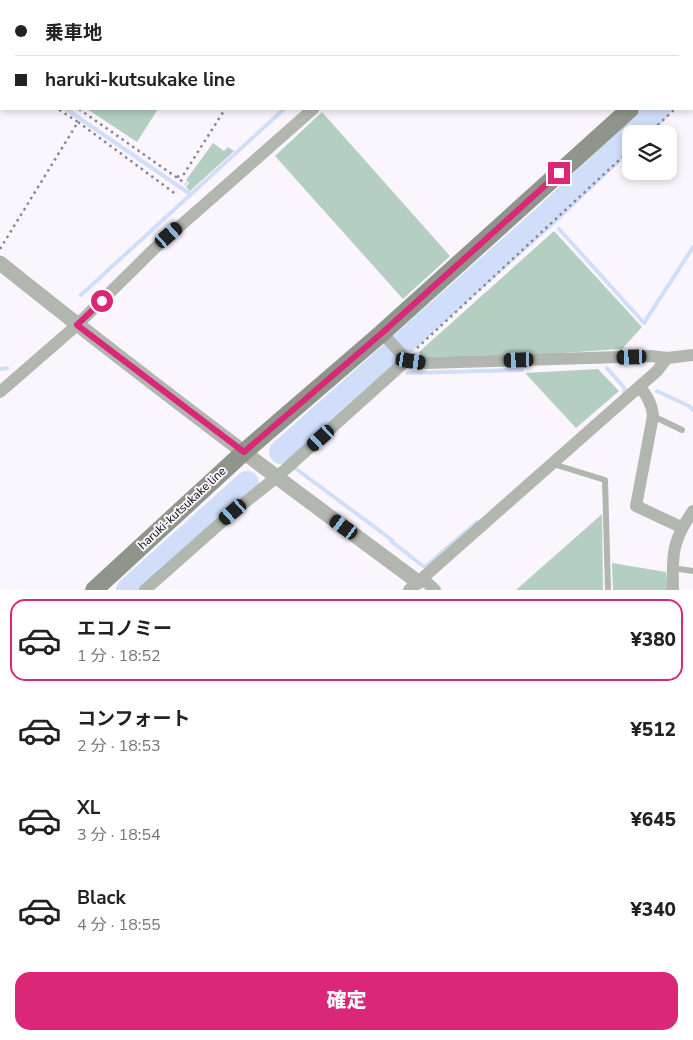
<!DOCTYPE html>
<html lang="ja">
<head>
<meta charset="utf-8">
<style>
  body { margin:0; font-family:"Nunito Sans","Noto Sans JP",sans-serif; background:#f6f6f6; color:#222; height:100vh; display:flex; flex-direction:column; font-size:19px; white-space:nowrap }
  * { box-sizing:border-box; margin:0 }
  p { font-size:16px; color:#767676 }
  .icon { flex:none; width:28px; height:28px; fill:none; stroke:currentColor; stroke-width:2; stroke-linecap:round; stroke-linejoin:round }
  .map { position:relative; height:590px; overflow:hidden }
  .sheet { display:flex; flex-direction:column; background:#fff; flex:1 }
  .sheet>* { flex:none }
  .top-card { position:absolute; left:0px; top:0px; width:694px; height:110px; box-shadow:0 2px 8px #0003; display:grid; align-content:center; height:110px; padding:0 15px; background:#fff }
  .tools { position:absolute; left:622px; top:125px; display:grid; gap:10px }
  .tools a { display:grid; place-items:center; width:55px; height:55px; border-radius:10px; background:#fff; box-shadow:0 2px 8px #0003; font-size:25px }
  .end { position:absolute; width:22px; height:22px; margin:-11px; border:6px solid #db2777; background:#fff; box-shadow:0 0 0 2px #fff }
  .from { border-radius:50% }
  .car { position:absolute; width:15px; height:30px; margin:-15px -8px; border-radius:6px; box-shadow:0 0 4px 1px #0007; background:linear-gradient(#222 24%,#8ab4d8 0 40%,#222 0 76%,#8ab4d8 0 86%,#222 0) }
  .top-card b { display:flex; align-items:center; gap:18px; height:48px; font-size:19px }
  .top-card b+b { border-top:1px solid #e0e0e0 }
  .top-card i { width:12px; height:12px; background:#222 }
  ul { padding:9px 0 0; list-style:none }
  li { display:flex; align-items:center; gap:15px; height:82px; margin:0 10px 8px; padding:0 5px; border:2px solid transparent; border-radius:15px }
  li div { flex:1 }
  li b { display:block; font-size:19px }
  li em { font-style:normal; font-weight:800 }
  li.on { border-color:#db2777 }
  li>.icon { width:45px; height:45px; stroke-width:1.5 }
  .cta { display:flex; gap:10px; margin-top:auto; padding:10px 15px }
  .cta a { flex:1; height:58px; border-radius:15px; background:#db2777; color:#fff; font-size:20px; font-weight:800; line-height:58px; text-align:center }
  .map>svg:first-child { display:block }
  .green { fill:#b4cec1 }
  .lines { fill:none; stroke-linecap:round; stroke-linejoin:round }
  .stream { stroke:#d0defa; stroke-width:4 }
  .river { stroke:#d0defa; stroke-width:24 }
  .path { stroke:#8a858c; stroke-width:2.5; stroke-dasharray:2.5 4; stroke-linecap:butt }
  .service { stroke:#b1b6ae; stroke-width:6 }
  .minor { stroke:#b1b6ae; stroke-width:12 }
  .tertiary { stroke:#b1b6ae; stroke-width:15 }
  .secondary { stroke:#8f958a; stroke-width:18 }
  .route { stroke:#db2777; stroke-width:6 }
  .labels { text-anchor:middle; stroke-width:4; stroke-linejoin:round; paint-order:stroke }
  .street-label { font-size:12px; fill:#0f0b11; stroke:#fbf6fd }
</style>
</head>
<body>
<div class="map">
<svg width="693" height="590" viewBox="0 0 693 590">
  <rect width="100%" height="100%" fill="#fbf6fd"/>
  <path class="green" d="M87 109H158L137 142Z
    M322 112 450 256 403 299 275 156Z
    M213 143 224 151 228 147 234 151 190 191 186 187 189 183 186 180Z
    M554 231 642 327 622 349 546 354 422 357 419 352Z
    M598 369 619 391 576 428 525 373Z
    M602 514 603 590H516Z
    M612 563 666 572 668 590H613Z"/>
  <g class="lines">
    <path class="stream" d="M363 0V1
      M630 0 631 1
      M402 1 403 0
      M0 63 1 64
      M692 69H693
      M66 109 190 194
      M559 229 644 323 693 247
      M81 295 284 109
      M607 368 626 390 624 392
      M0 369 7 368
      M408 373 522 370
      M353 389 370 384
      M657 391 689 406 693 410
      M295 468 392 540 391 541 423 566H426L477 522"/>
    <path class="river" d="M633 134 659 109
      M281 452 547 215 631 135
      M128 590 247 483"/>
    <path class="path" d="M153 1 154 0
      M0 54 1 55
      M0 70 1 71
      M79 109 186 184
      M78 122 177 195
      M648 134 675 109
      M177 177 184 174 225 109
      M0 249 78 122 58 109
      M417 348 631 149"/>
    <path class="service" d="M40 0 42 1
      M294 1 295 0
      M653 416 682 430
      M553 464 605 480 608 590
      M672 568 693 571"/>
    <path class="minor" d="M178 0 180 1
      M620 0 622 1
      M8 1 9 0
      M428 1 430 0
      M0 14 1 12
      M692 79 693 80
      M382 333 407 360 426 363 651 356 667 358 693 355
      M640 387C647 396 652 404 653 416L636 506 681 527
      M0 392 77 325 155 248 313 109
      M422 578 435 590
      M145 590 233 512 278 476 407 360
      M409 590 657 371 667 358
      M673 590C672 555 672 540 693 511"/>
    <path class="tertiary" d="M0 263C137 373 277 478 418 582"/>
    <path class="secondary" d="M692 52H693
      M94 590 244 452 382 333 630 109"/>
  </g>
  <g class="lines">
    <path class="route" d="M102 301 77 325 244 452 382 333 559 173"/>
  </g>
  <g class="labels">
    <g class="street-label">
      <text transform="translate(182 508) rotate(-43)" y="4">haruki-kutsukake line</text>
    </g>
  </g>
</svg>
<div class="tools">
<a><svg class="icon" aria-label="layers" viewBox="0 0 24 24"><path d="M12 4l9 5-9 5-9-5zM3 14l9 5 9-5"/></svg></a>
</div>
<i class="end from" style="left:102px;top:301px"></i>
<i class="end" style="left:559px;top:173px"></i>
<i class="car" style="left:169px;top:235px;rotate:49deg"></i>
<i class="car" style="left:632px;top:357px;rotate:268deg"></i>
<i class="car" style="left:519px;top:360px;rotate:268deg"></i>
<i class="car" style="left:411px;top:361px;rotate:99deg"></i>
<i class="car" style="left:321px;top:438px;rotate:228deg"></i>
<i class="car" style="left:233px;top:512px;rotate:229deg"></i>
<i class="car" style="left:344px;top:527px;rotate:306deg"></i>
<div class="top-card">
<b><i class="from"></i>乗車地</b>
<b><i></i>haruki-kutsukake line</b>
</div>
</div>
<section class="sheet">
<ul>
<li class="on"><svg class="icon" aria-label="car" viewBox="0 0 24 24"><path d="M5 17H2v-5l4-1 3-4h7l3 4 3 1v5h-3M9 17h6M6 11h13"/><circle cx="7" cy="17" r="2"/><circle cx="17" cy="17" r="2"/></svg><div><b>エコノミー</b><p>1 分 · 18:52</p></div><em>¥380</em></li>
<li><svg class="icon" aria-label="car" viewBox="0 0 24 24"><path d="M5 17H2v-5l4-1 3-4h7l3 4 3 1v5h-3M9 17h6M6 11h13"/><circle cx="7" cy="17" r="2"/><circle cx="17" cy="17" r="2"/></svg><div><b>コンフォート</b><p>2 分 · 18:53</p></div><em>¥512</em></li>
<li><svg class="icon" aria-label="car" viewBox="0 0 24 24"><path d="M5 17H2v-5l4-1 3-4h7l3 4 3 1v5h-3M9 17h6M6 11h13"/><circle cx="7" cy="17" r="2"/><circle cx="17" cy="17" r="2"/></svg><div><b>XL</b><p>3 分 · 18:54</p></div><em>¥645</em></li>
<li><svg class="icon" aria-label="car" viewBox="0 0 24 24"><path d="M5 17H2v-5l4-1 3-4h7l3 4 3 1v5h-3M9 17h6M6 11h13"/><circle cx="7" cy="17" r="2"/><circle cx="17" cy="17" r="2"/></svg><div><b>Black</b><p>4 分 · 18:55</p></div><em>¥340</em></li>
</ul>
<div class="cta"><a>確定</a></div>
</section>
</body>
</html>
